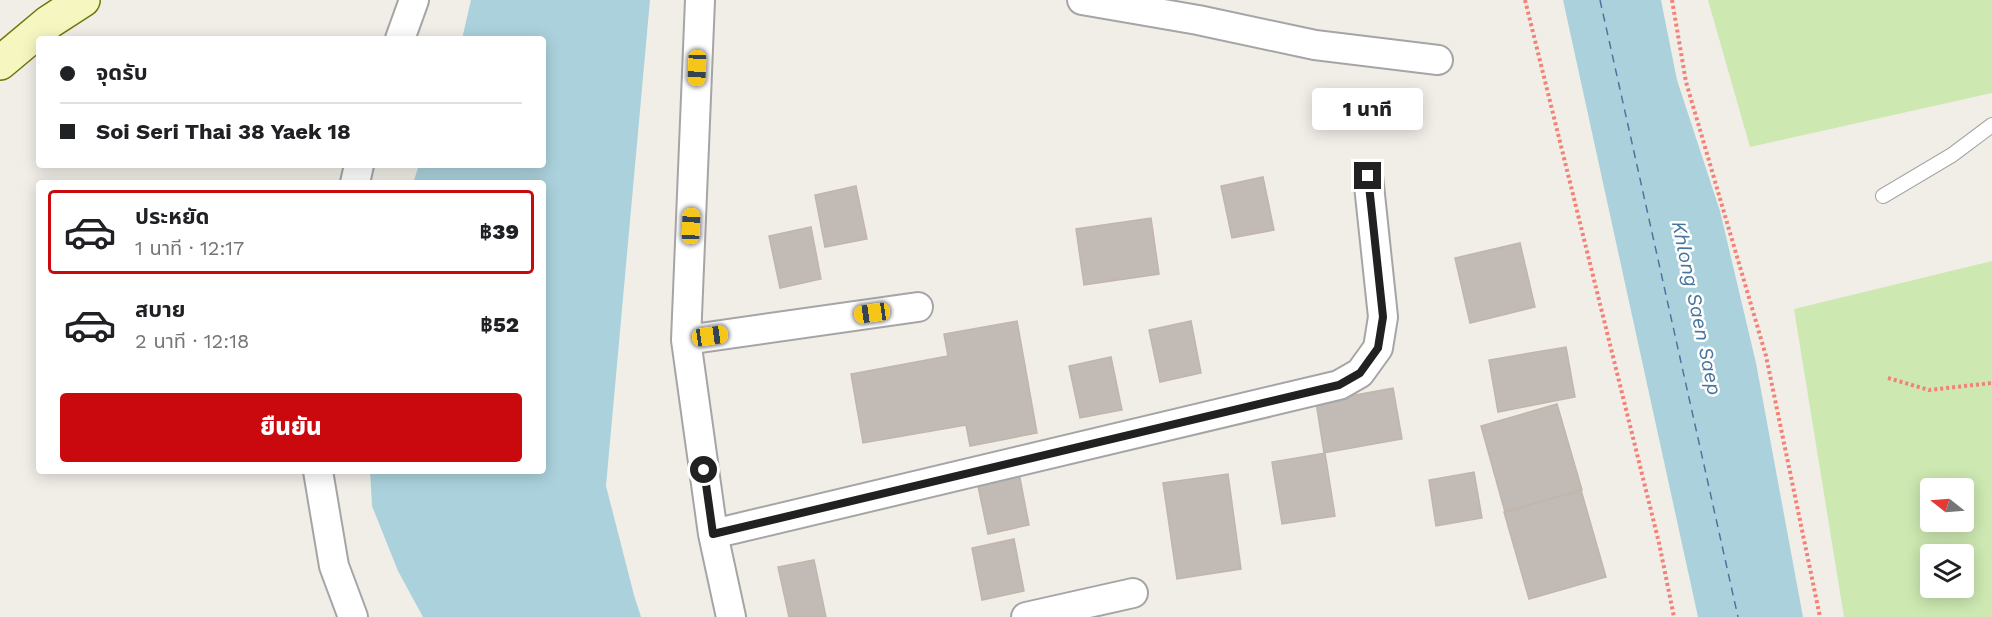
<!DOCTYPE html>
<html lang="th">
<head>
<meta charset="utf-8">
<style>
  body { margin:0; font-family:"Work Sans","Noto Sans Thai",sans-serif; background:#f2f2f2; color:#202124; height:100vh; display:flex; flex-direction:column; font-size:22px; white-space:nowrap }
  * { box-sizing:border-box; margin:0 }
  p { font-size:20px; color:#757577 }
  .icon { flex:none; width:33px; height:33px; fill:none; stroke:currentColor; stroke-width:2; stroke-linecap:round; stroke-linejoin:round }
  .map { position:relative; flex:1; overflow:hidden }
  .sheet { position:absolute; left:36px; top:180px; width:510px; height:294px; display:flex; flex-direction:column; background:#fff; border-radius:6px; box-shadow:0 3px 15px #0003 }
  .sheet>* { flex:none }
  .hud { position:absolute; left:36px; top:36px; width:510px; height:132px; border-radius:6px; box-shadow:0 3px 15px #0003; display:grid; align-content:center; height:132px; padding:0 24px; background:#fff }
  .needle { width:39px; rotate:287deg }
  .buttons { position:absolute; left:1920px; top:478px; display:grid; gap:12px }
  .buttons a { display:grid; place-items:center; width:54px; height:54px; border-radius:6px; background:#fff; box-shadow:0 3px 15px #0003; font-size:30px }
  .end { position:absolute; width:27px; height:27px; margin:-14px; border:8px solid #212121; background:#fff; box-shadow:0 0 0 3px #fff }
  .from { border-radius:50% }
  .bubble { position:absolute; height:42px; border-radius:6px; background:#fff; box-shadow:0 3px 15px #0003; font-size:20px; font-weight:800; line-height:42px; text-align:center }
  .car { position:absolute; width:18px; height:36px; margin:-18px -9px; border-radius:8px; box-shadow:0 0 4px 2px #0007; background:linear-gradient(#f5c518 24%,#345 0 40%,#f5c518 0 76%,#345 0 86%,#f5c518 0) }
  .hud b { display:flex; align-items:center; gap:21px; height:57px; font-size:22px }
  .hud b+b { border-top:2px solid #e0e0e0 }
  .hud i { width:15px; height:15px; background:#202124 }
  ul { padding:10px 0 0; list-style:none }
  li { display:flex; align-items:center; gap:18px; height:84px; margin:0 12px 9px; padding:0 12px; border:3px solid transparent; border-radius:6px }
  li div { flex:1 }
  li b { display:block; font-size:22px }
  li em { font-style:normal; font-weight:800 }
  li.current { border-color:#c9090d }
  li>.icon { width:54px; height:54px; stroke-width:1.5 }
  .primary-button { display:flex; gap:12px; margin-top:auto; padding:12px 24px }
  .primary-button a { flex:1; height:69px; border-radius:6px; background:#c9090d; color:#fff; font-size:24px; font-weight:800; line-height:69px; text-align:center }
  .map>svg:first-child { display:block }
  .grass { fill:#cde8b1; fill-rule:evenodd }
  .water { fill:#abd2dc }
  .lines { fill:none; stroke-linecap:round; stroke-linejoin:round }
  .ferry { stroke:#4a769e; stroke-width:1.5; stroke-dasharray:8 6; stroke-linecap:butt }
  .building { fill:#c1bab5; stroke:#c2b5ab; stroke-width:1.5 }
  .service-casing { stroke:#a5a5a5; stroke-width:16 }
  .minor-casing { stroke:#a5a5a5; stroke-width:32 }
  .secondary-casing { stroke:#6d760a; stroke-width:36 }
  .path { stroke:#f48076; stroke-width:4; stroke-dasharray:3 3; stroke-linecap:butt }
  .service { stroke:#fff; stroke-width:14 }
  .minor { stroke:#fff; stroke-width:28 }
  .secondary { stroke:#f6f7c0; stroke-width:33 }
  .route { stroke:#212121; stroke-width:8 }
  .labels { text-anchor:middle; stroke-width:5; stroke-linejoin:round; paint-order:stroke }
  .water-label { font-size:20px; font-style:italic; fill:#4a769e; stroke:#fff }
</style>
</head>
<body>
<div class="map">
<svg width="1992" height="617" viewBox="0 0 1992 617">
  <rect width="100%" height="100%" fill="#f1eee8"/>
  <path class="grass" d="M1708 0H1992V93L1750 147Z
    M1992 261V617H1844L1794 309ZM1930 489H1964V522H1930ZM1930 555H1964V588H1930Z"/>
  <path class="water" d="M471 0H650L606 486 634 595 641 617H423L398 571 372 506 370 471H543V183H413L419 165H543V39H462Z
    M1563 0H1661L1677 80 1720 211 1756 363 1803 617H1698Z"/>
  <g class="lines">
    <path class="ferry" d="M1600 0 1738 617"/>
  </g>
  <path class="building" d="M1263 177 1274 230 1232 238 1221 186Z
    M856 186 867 239 825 247 815 195Z
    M1151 218 1159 274 1084 285 1076 229Z
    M811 227 821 279 780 288 769 236Z
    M1520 243 1535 307 1470 323 1455 258Z
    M1017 321 1037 433 970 446 966 425 863 443 851 374 948 356 944 334Z
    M1191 321 1201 373 1160 382 1149 330Z
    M1566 347 1575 397 1498 412 1489 360Z
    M1111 357 1122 410 1080 418 1069 366Z
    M1393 388 1402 439 1324 453 1316 402Z
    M1557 404 1582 490 1505 512 1481 426Z
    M1325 453 1335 516 1282 524 1272 462Z
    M1474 472 1482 518 1436 526 1429 480Z
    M1019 473 1029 525 988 534 977 481Z
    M1228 474 1241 569 1177 579 1163 483Z
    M1581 490 1606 577 1529 599 1504 512Z
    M1014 539 1024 591 982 600 972 548Z
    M814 560 826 617H789L778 567Z"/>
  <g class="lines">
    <defs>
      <path id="service" d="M1883 196 1952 155 1992 125"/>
      <path id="minor" d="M700 0 686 340 713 534 731 617
        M1082 0 1198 20 1315 45 1438 60
        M400 39 414 0
        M355 183 359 165
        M686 340 918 307
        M318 471 334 566 353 617
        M713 534 1339 385 1360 373 1378 348 1383 317 1368 176
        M1026 617 1133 593"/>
      <path id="secondary" d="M0 63 49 22 83 0"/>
    </defs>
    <use href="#service" class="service-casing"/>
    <use href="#minor" class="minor-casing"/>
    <use href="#secondary" class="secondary-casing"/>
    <path class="path" d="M1525 0 1659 543 1674 617
      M1672 0 1686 82 1766 356 1820 617
      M1888 378 1929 390 1992 383"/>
    <use href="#service" class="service"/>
    <use href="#minor" class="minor"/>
    <use href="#secondary" class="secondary"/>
  </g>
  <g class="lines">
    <path class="route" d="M704 470 713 534 1339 385 1360 373 1378 348 1383 317 1368 176"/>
  </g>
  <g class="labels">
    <g class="water-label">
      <text transform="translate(1697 308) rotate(78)" y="7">Khlong Saen Saep</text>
    </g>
  </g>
</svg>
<div class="buttons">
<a><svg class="needle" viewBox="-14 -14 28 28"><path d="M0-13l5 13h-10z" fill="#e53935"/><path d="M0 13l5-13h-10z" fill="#757577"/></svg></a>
<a><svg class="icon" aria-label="layers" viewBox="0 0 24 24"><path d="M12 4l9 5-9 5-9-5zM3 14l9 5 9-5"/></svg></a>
</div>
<i class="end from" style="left:704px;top:470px"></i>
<i class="end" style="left:1368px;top:176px"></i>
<div class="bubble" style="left:1312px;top:88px;width:111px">1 นาที</div>
<i class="car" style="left:697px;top:68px;rotate:182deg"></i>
<i class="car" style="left:691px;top:226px;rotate:2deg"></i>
<i class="car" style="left:872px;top:313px;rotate:262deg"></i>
<i class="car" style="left:710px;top:336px;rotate:82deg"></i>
<div class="hud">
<b><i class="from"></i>จุดรับ</b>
<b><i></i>Soi Seri Thai 38 Yaek 18</b>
</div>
<section class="sheet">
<ul>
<li class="current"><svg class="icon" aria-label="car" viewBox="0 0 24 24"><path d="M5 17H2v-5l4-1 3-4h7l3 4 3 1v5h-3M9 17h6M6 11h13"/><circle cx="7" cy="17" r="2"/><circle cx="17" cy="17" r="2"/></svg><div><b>ประหยัด</b><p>1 นาที · 12:17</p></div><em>฿39</em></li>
<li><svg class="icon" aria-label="car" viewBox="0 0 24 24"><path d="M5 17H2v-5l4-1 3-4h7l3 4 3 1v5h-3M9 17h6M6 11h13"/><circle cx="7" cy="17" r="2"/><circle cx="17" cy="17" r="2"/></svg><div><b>สบาย</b><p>2 นาที · 12:18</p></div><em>฿52</em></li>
</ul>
<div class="primary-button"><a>ยืนยัน</a></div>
</section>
</div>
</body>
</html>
